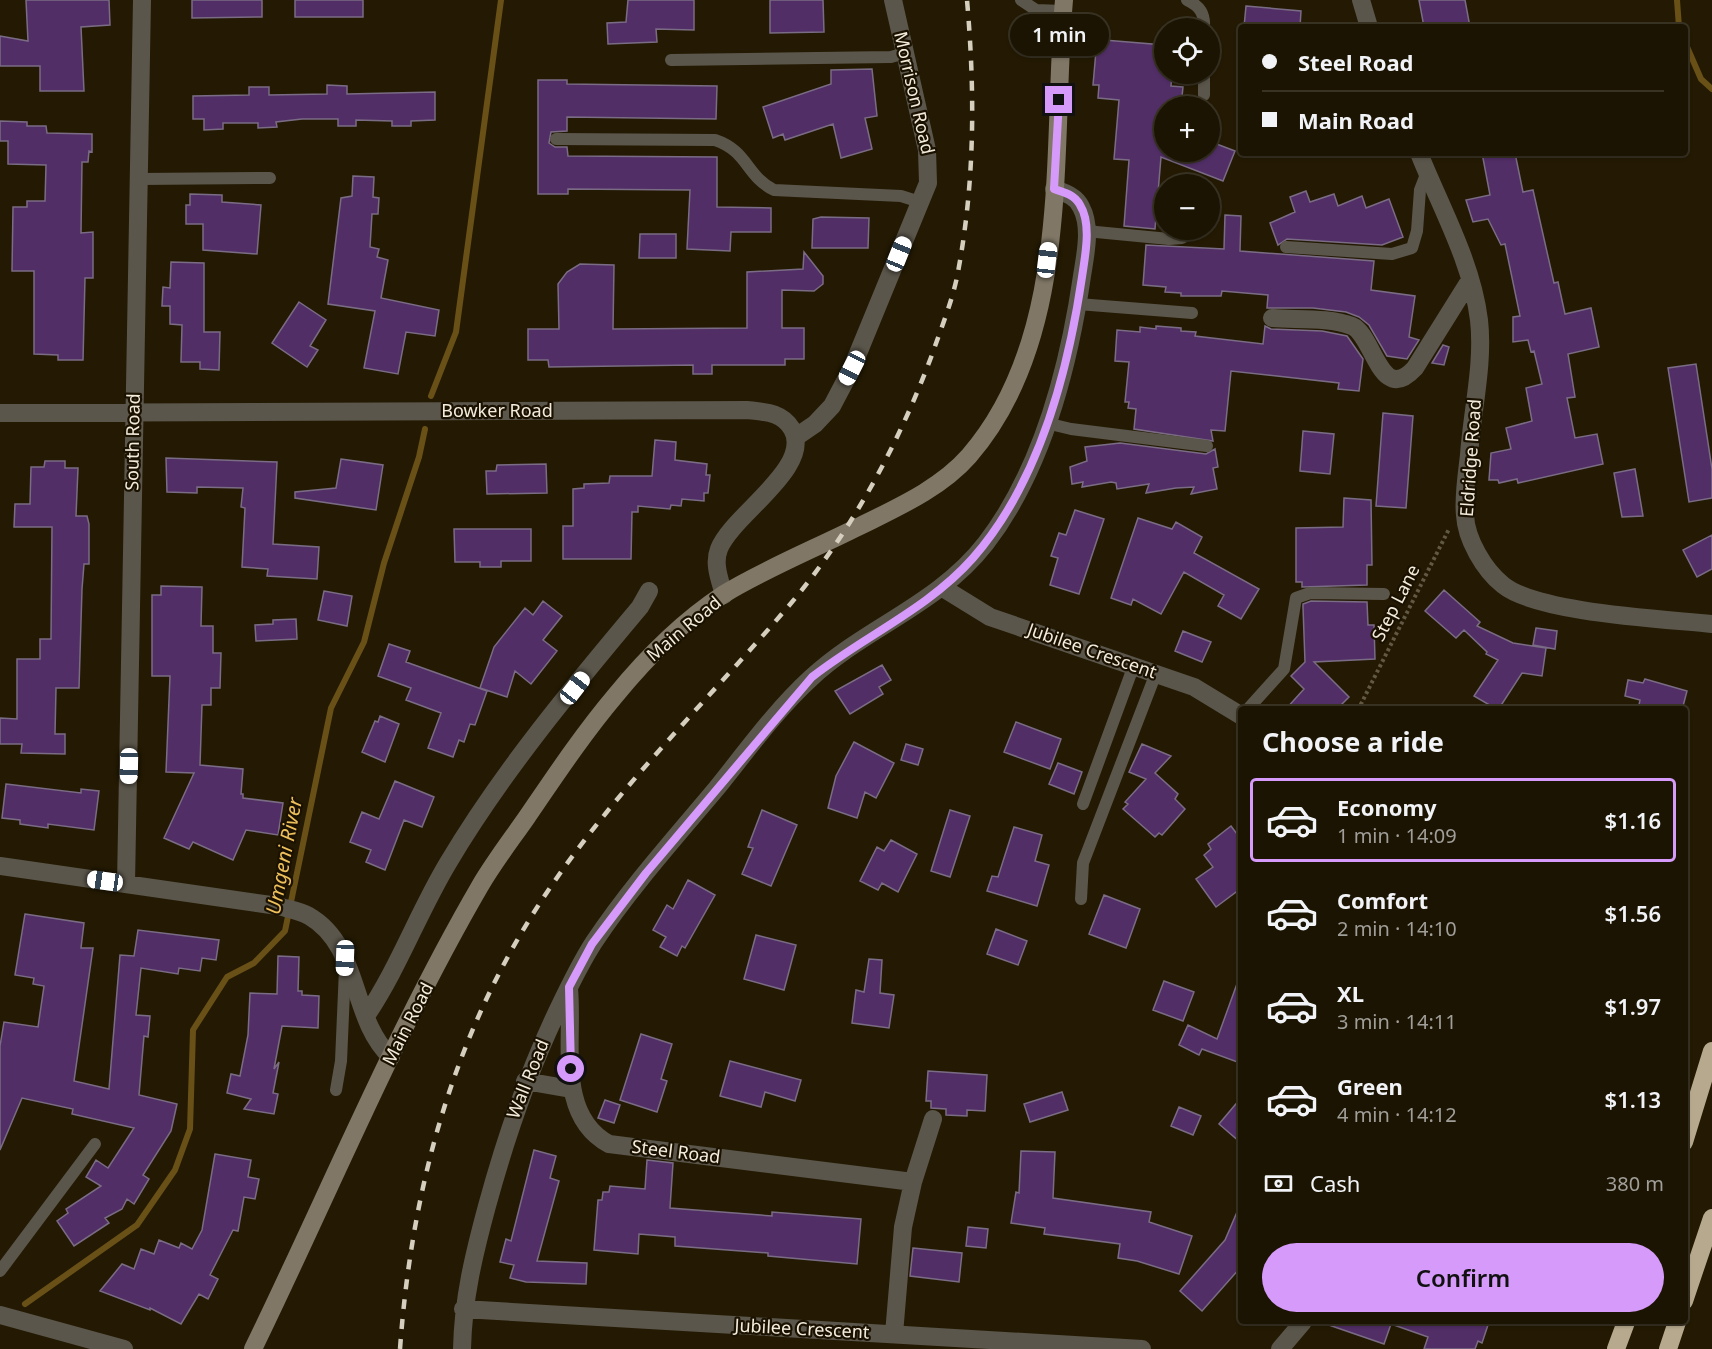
<!DOCTYPE html>
<html lang="en">
<head>
<meta charset="utf-8">
<style>
  body { margin:0; font-family:"Noto Sans",sans-serif; background:#282111; color:#f1f3f6; height:100vh; display:flex; flex-direction:column; font-size:22px; white-space:nowrap }
  * { box-sizing:border-box; margin:0 }
  p { font-size:20px; color:#a09e99 }
  .icon { flex:none; width:33px; height:33px; fill:none; stroke:currentColor; stroke-width:2; stroke-linecap:round; stroke-linejoin:round }
  .map { position:relative; flex:1; overflow:hidden }
  .drawer { position:absolute; left:1238px; top:706px; width:450px; height:618px; display:flex; flex-direction:column; background:#1b1402; border-radius:6px; box-shadow:0 2px 4px #0004,0 0 0 2px #393324 }
  .drawer>* { flex:none }
  .top-card { position:absolute; left:1238px; top:24px; width:450px; height:132px; border-radius:6px; box-shadow:0 2px 4px #0004,0 0 0 2px #393324; display:grid; align-content:center; height:132px; padding:0 24px; background:#1b1402 }
  .controls { position:absolute; left:1154px; top:18px; display:grid; gap:12px }
  .controls a { display:grid; place-items:center; width:66px; height:66px; border-radius:50%; background:#1b1402; box-shadow:0 2px 4px #0004,0 0 0 2px #393324; font-size:30px }
  .end { position:absolute; width:27px; height:27px; margin:-14px; border:8px solid #d69bfa; background:#111; box-shadow:0 0 0 3px #111 }
  .from { border-radius:50% }
  .bubble { position:absolute; height:42px; border-radius:21px; background:#1b1402; box-shadow:0 2px 4px #0004,0 0 0 2px #393324; font-size:20px; font-weight:600; line-height:42px; text-align:center }
  .car { position:absolute; width:18px; height:36px; margin:-18px -9px; border-radius:8px; box-shadow:0 0 4px 2px #0007; background:linear-gradient(#fff 24%,#345 0 40%,#fff 0 76%,#345 0 86%,#fff 0) }
  .top-card b { display:flex; align-items:center; gap:21px; height:57px; font-size:22px }
  .top-card b+b { border-top:2px solid #393324 }
  .top-card i { width:15px; height:15px; background:#f1f3f6 }
  ul { padding:0; list-style:none }
  li { display:flex; align-items:center; gap:18px; height:84px; margin:0 12px 9px; padding:0 12px; border:3px solid transparent; border-radius:6px }
  li div { flex:1 }
  li b { display:block; font-size:22px }
  li em { font-style:normal; font-weight:600 }
  li.active { border-color:#d69bfa }
  li>.icon { width:54px; height:54px; stroke-width:1.5 }
  h2 { padding:0 24px; font-size:27px; line-height:72px }
  .pay { display:flex; align-items:center; gap:15px; height:66px; padding:0 24px; font-size:22px }
  .pay p { margin-inline-start:auto }
  .action { display:flex; gap:12px; margin-top:auto; padding:12px 24px }
  .action a { flex:1; height:69px; border-radius:36px; background:#d69bfa; color:#111; font-size:24px; font-weight:600; line-height:69px; text-align:center }
  .map>svg:first-child { display:block }
  .lines { fill:none; stroke-linecap:round; stroke-linejoin:round }
  .stream { stroke:#695017; stroke-width:6 }
  .building { fill:#512e66; stroke:#7a6c84; stroke-width:1.5 }
  .path { stroke:#625945; stroke-width:4; stroke-dasharray:3 3; stroke-linecap:butt }
  .lane { stroke:#5b564b; stroke-width:12 }
  .street { stroke:#5b564b; stroke-width:18 }
  .secondary { stroke:#807766; stroke-width:18 }
  .highway { stroke:#b6a98e; stroke-width:18 }
  .rail { stroke:#d6cfbf; stroke-width:4.5; stroke-dasharray:10 10; stroke-linecap:butt }
  .route { stroke:#d69bfa; stroke-width:8 }
  .labels { text-anchor:middle; stroke-width:4.5; stroke-linejoin:round; paint-order:stroke }
  .street-label { font-size:18px; fill:#f3ecdd; stroke:#1b1100 }
  .water-label { font-size:20px; font-style:italic; fill:#efc15c; stroke:#1b1100 }
</style>
</head>
<body>
<div class="map">
<svg width="1712" height="1349" viewBox="0 0 1712 1349">
  <rect width="100%" height="100%" fill="#241a03"/>
  <g class="lines">
    <path class="stream" d="M1677 0 1679 27
      M1684 40 1701 79 1712 89
      M431 396 456 332 501 0
      M25 1304 137 1225 175 1170 190 1129 193 1030 227 977 254 963 285 931 331 708 364 642 384 563 419 457 425 429"/>
  </g>
  <path class="building" d="M26 0H109L110 25 81 27 84 91H40V66H0V36L28 41Z
    M192 0H262V17L192 18Z
    M295 0H363V17H295Z
    M628 0H694V30L656 29 657 42 608 44 607 23 626 22Z
    M770 0H823L824 32 770 33Z
    M1419 0H1465L1470 27H1424Z
    M1246 6 1301 11 1300 27H1244Z
    M1104 40 1164 45V74H1172L1171 86 1183 87 1181 106H1164V152H1209V141L1235 151 1223 181 1161 157 1155 229 1124 226 1129 160 1114 159 1119 100 1098 98 1099 85H1093L1096 51 1102 52Z
    M872 69 877 116 865 118 872 149 841 158 833 124 785 140 783 134 773 138 763 107 831 84V70Z
    M538 80H567V84L717 86 716 119 567 117V131L551 132 549 143 555 147H567L568 156 717 157V207L771 208V232H731L730 251 687 249 690 190 568 189V194H538Z
    M327 85 347 86V94L435 92V120L411 121V126H392V121L356 120V126H338V119H302L276 122 277 127 258 128V123H223V129L204 130V119H193V96L249 95V87H269V95L327 94Z
    M0 121 27 122V126H46L47 133 92 134V152L89 151 88 162H82L81 233 93 232V278H85L83 360H58V355L34 354V271H12L13 207H27V201H45L46 165 8 164V141H0Z
    M1482 153H1515L1523 192 1533 190 1554 283 1558 282 1565 314 1591 308 1599 347 1568 354 1575 397 1567 398 1575 438 1597 434 1603 464 1518 483 1517 479 1499 483 1498 480H1489L1491 453 1511 449 1506 428 1532 421 1526 388 1542 384 1534 351 1531 352 1528 340 1513 342V317L1520 316 1505 244 1501 245 1488 219 1473 222 1466 200 1490 195Z
    M353 176 374 177 373 197 379 198 378 214H372L370 247 379 249 377 257 388 260 381 298 439 310 435 336 406 332 398 374 364 368 375 311 328 304 341 198 352 196Z
    M1306 191 1310 202 1334 194 1338 206 1362 196 1366 208 1389 199 1403 237 1382 245 1287 239 1278 245 1270 223 1295 212 1290 197Z
    M190 194 222 195V202L261 205 257 254 203 250V224H186V205H190Z
    M1225 215 1241 216 1240 251 1374 261 1371 290 1415 296 1409 337 1419 340 1407 359 1387 356 1369 325 1359 317 1346 312 1313 308H1267L1268 295 1222 291 1221 296H1181V293L1165 292 1166 287 1143 285 1146 245 1224 249Z
    M821 217 869 218 868 248H812L813 219Z
    M640 234H676V258H639Z
    M804 252 823 276V284L814 291 782 290V328H804V359H785V365H712V374H693V365L549 367 548 360H528V329H559L558 284 567 272 580 264 614 265 613 329 747 328V272L803 269Z
    M171 262 204 263V332H220L219 370 200 369V362H181L182 325 170 324V306H162L163 287 170 288Z
    M299 302 326 320 310 346 318 350 307 367 272 343Z
    M1156 326 1181 328V331L1196 332 1195 336 1263 344 1265 326 1271 329 1322 331 1347 336 1363 359 1359 391 1338 389 1339 383 1231 371 1225 431 1211 430 1213 441 1134 429 1136 409 1128 408 1129 402H1125L1129 362 1115 361 1117 330 1140 332V327L1156 329Z
    M1443 345 1449 347 1444 365 1432 363Z
    M1696 364 1712 469V498L1689 502 1668 368Z
    M1383 413 1413 416 1406 508 1376 506Z
    M1303 431 1334 434 1330 474 1300 471Z
    M655 440 676 442 675 460 707 464 706 475H710L708 493H704V501L682 499 681 506 671 505 670 509 638 506V512H632L631 559H563V526H573V489L584 488V484L609 483 610 476H652Z
    M1120 443 1206 454 1215 449 1218 467 1213 468 1217 489 1191 494 1194 487 1176 488 1146 493 1149 484 1117 489 1116 483 1111 482 1082 487 1083 482 1072 484 1070 467 1087 461 1085 447Z
    M166 458 277 462 273 544 319 547 317 579 267 576 268 569 242 567 245 508 241 507 243 488 197 487V493L167 492Z
    M341 459 383 465 376 510 295 498V492L336 488Z
    M45 461H65V468H78L76 516H87L89 524V564H84L82 589 79 688H56L55 734H65V754L21 753 22 744H0V718L17 719V659H40V639H51L52 527H14L15 504H30L31 467H44Z
    M546 464 547 493 487 494 486 471H496L497 465Z
    M1635 469 1643 516 1622 517 1614 473Z
    M1344 498 1371 500 1372 565H1367V585L1302 587V582H1296V528L1343 527Z
    M1075 510 1104 519 1079 594 1050 585 1058 558 1051 556 1059 533 1066 535Z
    M1138 518 1172 529 1176 522 1202 537 1194 553 1259 589 1241 619 1218 606 1224 595 1184 572 1161 614 1133 599 1131 605 1111 598Z
    M454 529H531V561H501V567H480V562H455Z
    M1712 535V569L1697 577 1683 550Z
    M161 586 202 587 201 626H213V653H221L220 688H211V705H202L200 765 243 769 241 794H243V798L283 803 278 835 246 830 233 860 193 842 189 849 164 838 194 773 166 772 170 676H152V595H161Z
    M1444 590 1480 622 1477 626 1513 643 1546 648 1542 676 1522 673 1498 710 1474 696 1498 660 1486 654 1487 652 1464 630 1456 638 1425 611Z
    M324 591 352 596 347 626 318 620Z
    M543 601 562 616 543 640 557 651 531 684 515 671 507 697 480 688 494 647 525 608 533 615Z
    M1311 601 1367 602 1368 625H1374L1375 659 1314 662 1349 697 1336 710H1285L1304 689 1291 676 1305 662 1303 607V604Z
    M296 619 297 639 256 641 255 625 273 624V620Z
    M1536 628 1557 631 1555 649 1533 645Z
    M1183 631 1211 642 1202 662 1175 651Z
    M389 644 410 651 406 662 487 691 475 725 470 724 464 742 459 740 453 757 428 748 441 713 406 700 411 688 378 676Z
    M882 665 891 680 879 687 883 694 850 714 835 691Z
    M1645 679 1687 691 1682 710H1638L1640 700 1625 696 1628 680 1643 683Z
    M380 716 399 724 385 762 362 752 375 721 378 722Z
    M1016 722 1061 739 1050 769 1004 752Z
    M854 742 894 763 876 798 865 792 857 818 828 808 836 776Z
    M906 744 923 749 918 765 901 760Z
    M1142 744 1171 756 1155 773 1178 794 1175 799 1185 809 1162 835 1159 833 1155 837 1123 809 1128 804 1125 802 1146 779 1129 772Z
    M1058 763 1082 772 1074 794 1049 784Z
    M395 781 434 797 422 827 404 820 385 870 366 862 371 850 350 842 362 812 379 819Z
    M6 784 81 793V789L99 791 94 830 48 824V828L20 824V820L2 818Z
    M762 810 797 825 771 886 742 874 753 848 748 847Z
    M950 810 970 816 950 877 931 871Z
    M1231 826 1240 838V889L1216 907 1196 879 1213 867 1204 855 1211 849 1208 844Z
    M1014 827 1042 835 1035 861 1049 865 1037 906 987 891 992 876 998 877Z
    M891 840 917 854 898 892 882 883 878 890 860 881 877 847 884 851Z
    M688 880 715 895 685 948 682 946 677 956 660 947 666 937 653 930 667 905 673 909Z
    M1104 895 1140 909 1126 948 1089 934Z
    M25 914 84 923 81 948H93L74 1081 109 1089 120 955 134 956 138 930 219 940 216 960 202 958 200 971 179 968 178 974 141 968 136 1015 150 1016 148 1037 144 1036 139 1095 177 1104 171 1131 143 1175 149 1179 134 1204 127 1199 122 1209 105 1218 109 1223 74 1246 57 1221 68 1213 66 1209 101 1186 86 1177 96 1160 108 1168 134 1128 72 1114 73 1109 22 1098 0 1150V1046L4 1022 38 1027 44 986 33 984 34 978 15 975Z
    M996 929 1027 941 1018 965 987 954Z
    M756 935 796 945 784 990 744 979Z
    M278 956 299 957 298 991H302V995L319 996 318 1028 282 1026 274 1069 279 1062 273 1093 278 1094 274 1114 244 1109 251 1099 227 1093 231 1074 240 1076 248 1035 250 993 277 994Z
    M869 959 882 960 880 993 894 995 889 1028 852 1023 856 990 864 992Z
    M1164 981 1194 992 1183 1021 1153 1010Z
    M1238 981H1240V1063L1202 1049 1199 1055 1179 1045 1188 1025 1217 1039Z
    M641 1034 672 1044 661 1079 667 1081 657 1112 620 1100Z
    M730 1061 801 1080 795 1101 765 1092 761 1107 720 1096Z
    M928 1071 987 1075 985 1111 967 1110V1116L946 1115V1109L931 1108V1101H926Z
    M1062 1092 1068 1110 1030 1122 1024 1104Z
    M1240 1099V1142L1219 1124Z
    M605 1100 620 1105 614 1123 598 1118Z
    M1179 1107 1201 1116 1193 1135 1171 1126Z
    M534 1150 556 1156 550 1178 559 1181 537 1261 587 1263 586 1284 526 1282 510 1278 514 1265 500 1262 506 1239 511 1241Z
    M1021 1151 1055 1152 1053 1198 1151 1212 1149 1222 1192 1236 1179 1274 1137 1261 1118 1258 1120 1244 1044 1234 1045 1228 1011 1223 1016 1192 1019 1193Z
    M215 1154 251 1160 248 1177 259 1179 255 1199 244 1197 238 1231 233 1230 210 1275 218 1279 208 1299 199 1294 181 1324 150 1308V1310L100 1291 122 1264 134 1269 141 1249 154 1254 159 1240 179 1248 181 1243 192 1249 202 1230Z
    M647 1160 673 1163 670 1208 772 1216V1212L861 1219 857 1264 768 1256V1253L675 1246V1237L639 1234 638 1254 594 1250 598 1200H602L603 1192H609L610 1186 645 1189Z
    M1240 1205V1268L1202 1311 1180 1291 1225 1240Z
    M968 1227 988 1229 986 1248 966 1246Z
    M913 1248 962 1253 959 1282 910 1276Z
    M1327 1322H1489L1482 1343 1478 1341 1475 1349H1424L1428 1337 1391 1324 1384 1344 1326 1324Z"/>
  <g class="lines">
    <path class="path" d="M1358 710 1449 529"/>
    <path class="lane" d="M1021 0 1036 10 1063 11
      M1187 0C1200 6 1205 14 1204 28
      M671 60 891 57 905 53
      M1204 95V74
      M556 139 715 140C748 151 746 176 774 190L901 196 920 202
      M139 179 270 178
      M1086 231 1169 239 1182 238 1195 230
      M1286 247 1392 254 1412 248 1417 231 1420 190 1427 172
      M1078 304 1192 313
      M1046 423 1071 429 1207 446
      M1247 710 1284 669 1296 598 1310 593 1384 594
      M1083 804 1134 665
      M1081 899 1083 863 1156 673
      M336 1090 341 1061 345 969
      M0 1271 95 1144"/>
    <path class="street" d="M1361 0 1369 27
      M1419 153C1440 206 1472 262 1479 320 1484 364 1472 411 1469 455 1467 474 1463 496 1465 515 1466 539 1484 570 1503 585 1537 613 1665 619 1712 624
      M1272 318C1297 320 1329 317 1352 326 1374 335 1380 406 1415 368L1470 280
      M0 413 747 410C765 412 782 412 792 429 814 467 732 515 719 549 713 564 720 580 724 595
      M796 437 815 424 832 406 852 368 928 183 927 150 893 0
      M943 588 990 617 1194 687 1240 715
      M0 866 278 906C288 909 301 911 309 916 361 946 350 1019 391 1057
      M126 884 142 0
      M569 989C574 1040 555 1115 609 1144L913 1182
      M366 1016C399 967 418 913 448 863 502 772 572 688 640 607L649 591
      M525 1081 571 1089
      M463 1309 1142 1349
      M0 1315 124 1349
      M894 1334 903 1227 913 1182 933 1119
      M462 1349C463 1299 474 1254 487 1206 505 1140 526 1078 555 1016 567 991 579 965 594 942 630 888 674 839 716 789 746 752 775 711 811 678 866 627 938 605 986 543 1042 470 1069 365 1082 276 1085 256 1092 227 1081 207 1076 196 1065 193 1054 189
      M1280 1349 1303 1322"/>
    <path class="secondary" d="M253 1349C328 1195 394 1034 480 886 494 862 511 840 527 817 555 776 583 734 615 696 646 658 683 621 724 594 763 570 816 548 858 527 896 508 940 489 969 456 1073 336 1051 148 1064 0"/>
    <path class="highway" d="M1684 1142 1712 1051
      M1684 1301 1712 1218
      M1616 1349 1626 1322
      M1668 1349 1677 1322"/>
    <path class="rail" d="M400 1349C411 1196 449 1049 531 917 601 804 700 709 787 608 851 533 899 444 933 352 942 326 953 299 958 272 975 181 975 92 967 0"/>
  </g>
  <g class="lines">
    <path class="route" d="M571 1069 569 987 592 944 646 873 812 677C864 636 928 609 973 558 1038 484 1068 372 1082 277 1085 256 1092 224 1080 205 1075 195 1064 192 1054 189L1059 100"/>
  </g>
  <g class="labels">
    <g class="street-label">
      <text transform="translate(914 93) rotate(77)" y="6">Morrison Road</text>
      <text x="497" y="417">Bowker Road</text>
      <text transform="translate(133 442) rotate(-89)" y="6">South Road</text>
      <text transform="translate(1471 458) rotate(-86)" y="6">Eldridge Road</text>
      <text transform="translate(1396 603) rotate(-63)" y="6">Step Lane</text>
      <text transform="translate(684 629) rotate(-40)" y="6">Main Road</text>
      <text transform="translate(1092 651) rotate(19)" y="6">Jubilee Crescent</text>
      <text transform="translate(408 1024) rotate(-63)" y="6">Main Road</text>
      <text transform="translate(528 1079) rotate(-68)" y="6">Wall Road</text>
      <text transform="translate(676 1152) rotate(7)" y="6">Steel Road</text>
      <text transform="translate(802 1329) rotate(3)" y="6">Jubilee Crescent</text>
    </g>
    <g class="water-label">
      <text transform="translate(284 856) rotate(-79)" y="7">Umgeni River</text>
    </g>
  </g>
</svg>
<div class="controls">
<a><svg class="icon" aria-label="locate" viewBox="0 0 24 24"><circle cx="12" cy="12" r="6"/><path d="M12 2v4M12 18v4M2 12h4M18 12h4"/></svg></a>
<a>+</a>
<a>−</a>
</div>
<i class="end from" style="left:571px;top:1069px"></i>
<i class="end" style="left:1059px;top:100px"></i>
<div class="bubble" style="left:1010px;top:14px;width:99px">1 min</div>
<i class="car" style="left:899px;top:254px;rotate:22deg"></i>
<i class="car" style="left:1047px;top:260px;rotate:7deg"></i>
<i class="car" style="left:852px;top:368px;rotate:207deg"></i>
<i class="car" style="left:575px;top:688px;rotate:38deg"></i>
<i class="car" style="left:129px;top:766px;rotate:181deg"></i>
<i class="car" style="left:105px;top:881px;rotate:278deg"></i>
<i class="car" style="left:345px;top:958px;rotate:182deg"></i>
<div class="top-card">
<b><i class="from"></i>Steel Road</b>
<b><i></i>Main Road</b>
</div>
<section class="drawer">
<h2>Choose a ride</h2>
<ul>
<li class="active"><svg class="icon" aria-label="car" viewBox="0 0 24 24"><path d="M5 17H2v-5l4-1 3-4h7l3 4 3 1v5h-3M9 17h6M6 11h13"/><circle cx="7" cy="17" r="2"/><circle cx="17" cy="17" r="2"/></svg><div><b>Economy</b><p>1 min · 14:09</p></div><em>$1.16</em></li>
<li><svg class="icon" aria-label="car" viewBox="0 0 24 24"><path d="M5 17H2v-5l4-1 3-4h7l3 4 3 1v5h-3M9 17h6M6 11h13"/><circle cx="7" cy="17" r="2"/><circle cx="17" cy="17" r="2"/></svg><div><b>Comfort</b><p>2 min · 14:10</p></div><em>$1.56</em></li>
<li><svg class="icon" aria-label="car" viewBox="0 0 24 24"><path d="M5 17H2v-5l4-1 3-4h7l3 4 3 1v5h-3M9 17h6M6 11h13"/><circle cx="7" cy="17" r="2"/><circle cx="17" cy="17" r="2"/></svg><div><b>XL</b><p>3 min · 14:11</p></div><em>$1.97</em></li>
<li><svg class="icon" aria-label="car" viewBox="0 0 24 24"><path d="M5 17H2v-5l4-1 3-4h7l3 4 3 1v5h-3M9 17h6M6 11h13"/><circle cx="7" cy="17" r="2"/><circle cx="17" cy="17" r="2"/></svg><div><b>Green</b><p>4 min · 14:12</p></div><em>$1.13</em></li>
</ul>
<div class="pay"><svg class="icon" aria-label="cash" viewBox="0 0 24 24"><path d="M3 7h18v10H3z"/><circle cx="12" cy="12" r="2"/></svg>Cash<p>380 m</p></div>
<div class="action"><a>Confirm</a></div>
</section>
</div>
</body>
</html>
